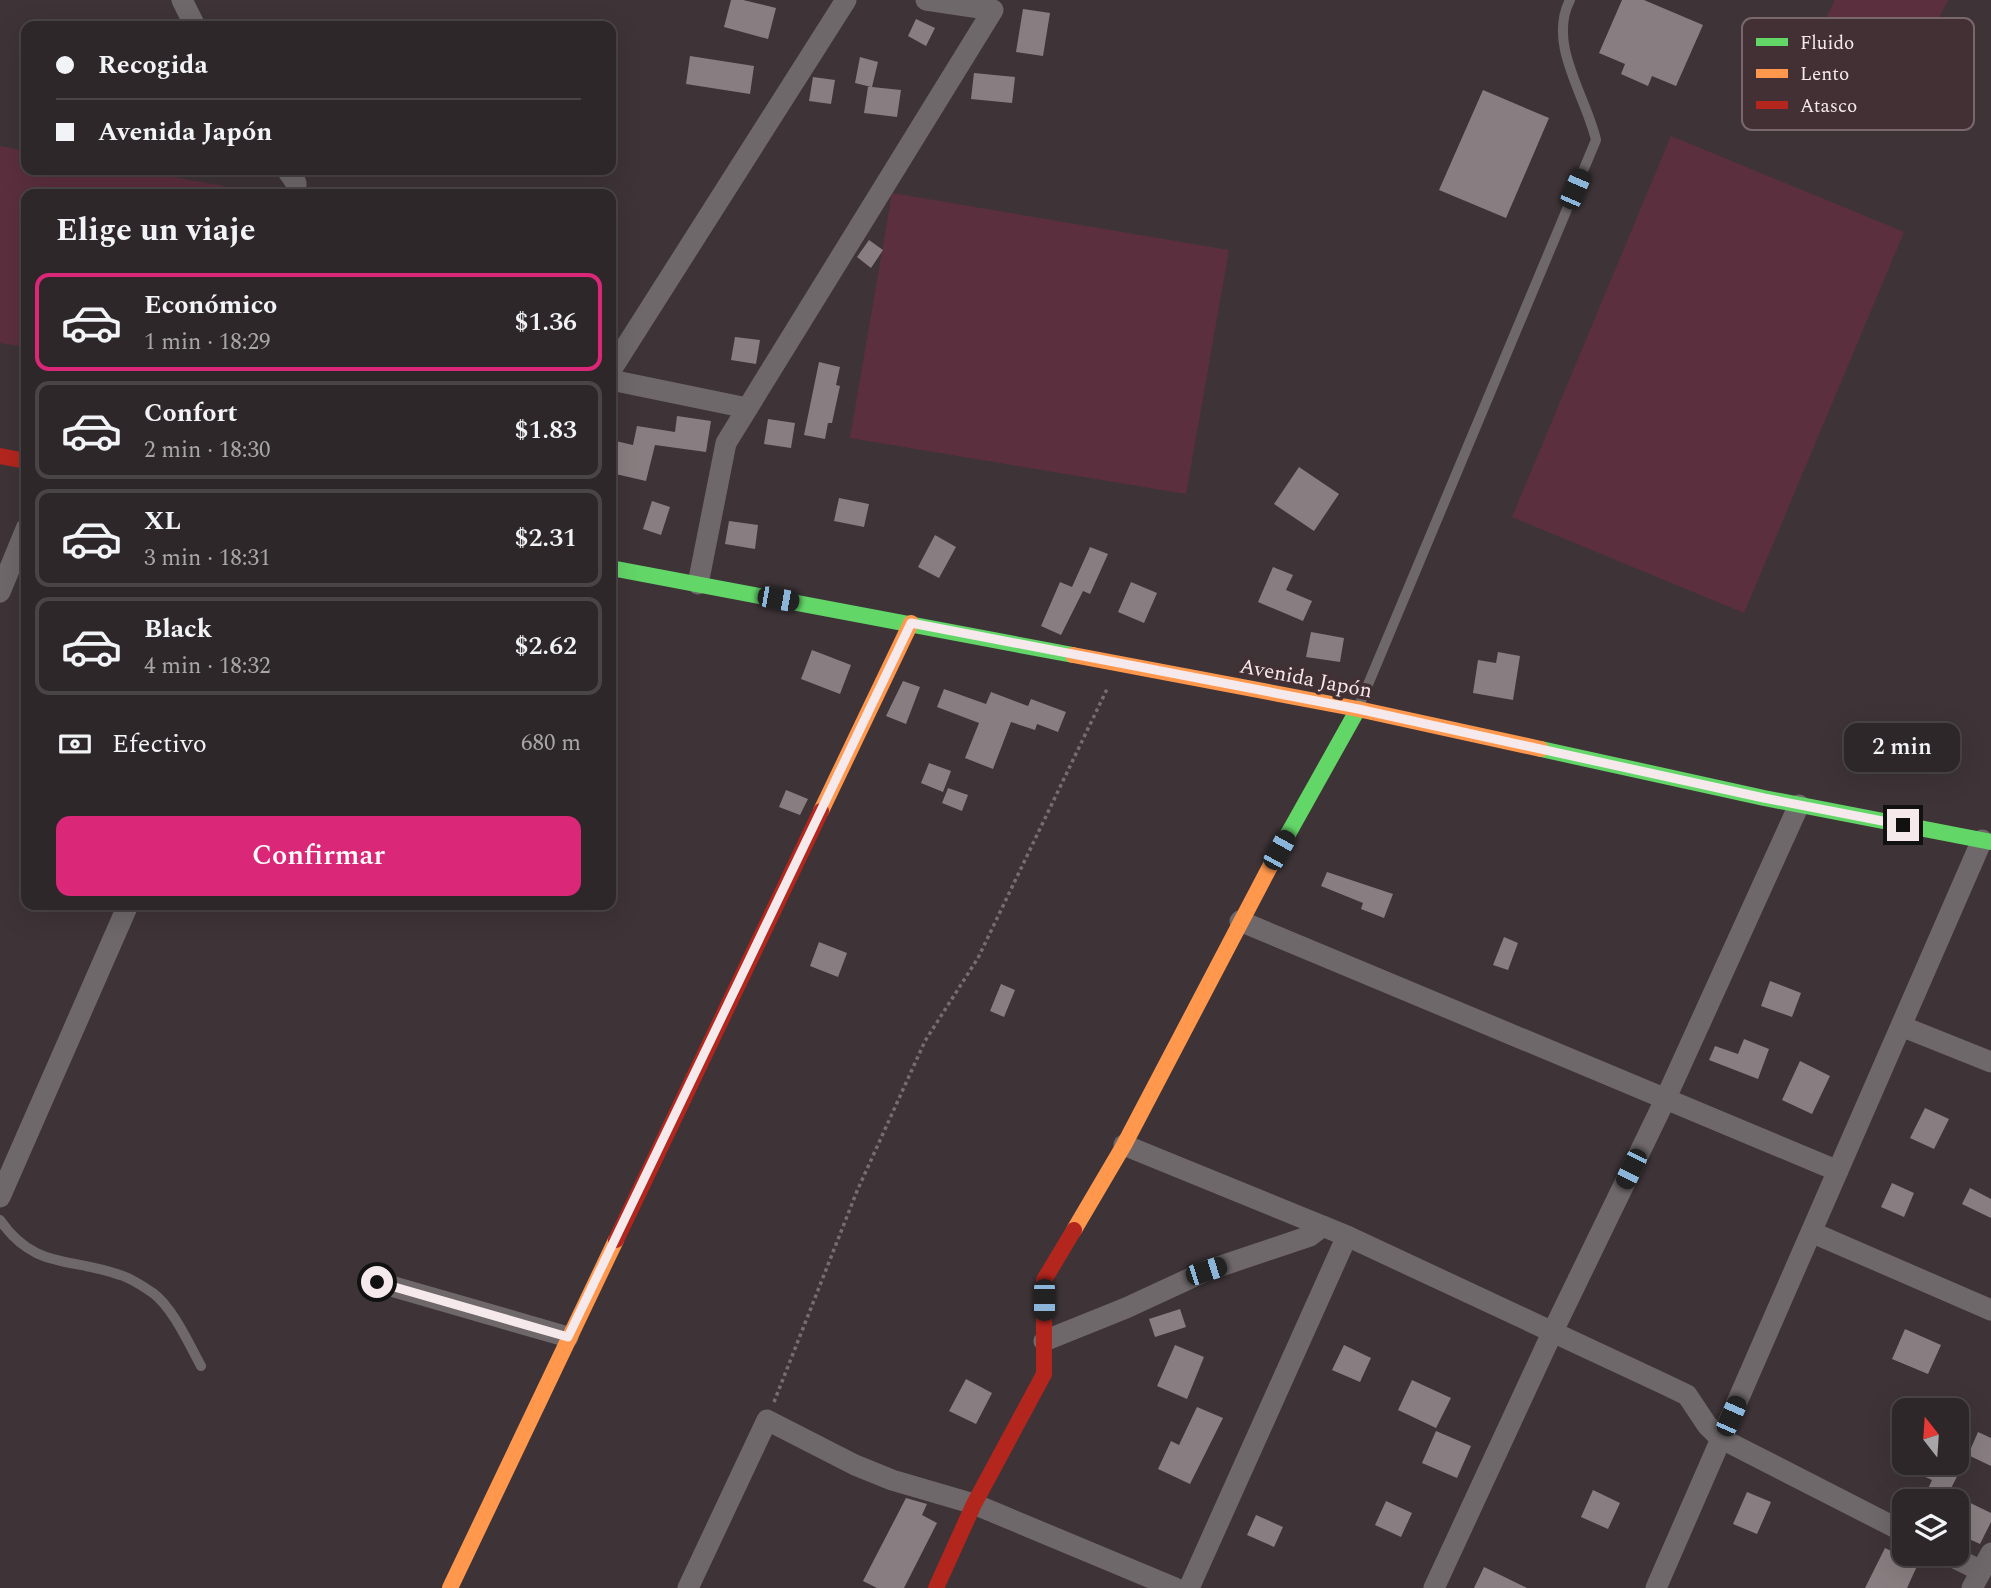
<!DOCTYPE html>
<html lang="es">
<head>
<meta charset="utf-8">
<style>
  body { margin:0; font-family:Spectral,serif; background:#3a3335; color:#f1f3f6; height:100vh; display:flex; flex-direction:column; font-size:26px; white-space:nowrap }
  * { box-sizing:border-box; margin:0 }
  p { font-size:23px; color:#a7a5a8 }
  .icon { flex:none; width:38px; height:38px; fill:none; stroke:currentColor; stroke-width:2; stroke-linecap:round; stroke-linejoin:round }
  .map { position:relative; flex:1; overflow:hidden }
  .drawer { position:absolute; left:21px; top:189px; width:595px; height:721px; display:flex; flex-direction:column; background:#2e2729; border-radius:14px; box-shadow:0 7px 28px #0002,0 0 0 2px #494446 }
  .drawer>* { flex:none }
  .banner { position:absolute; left:21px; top:21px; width:595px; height:154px; border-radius:14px; box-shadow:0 7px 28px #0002,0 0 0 2px #494446; display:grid; align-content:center; height:154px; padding:0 35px; background:#2e2729 }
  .needle { width:46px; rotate:343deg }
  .buttons { position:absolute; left:1892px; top:1398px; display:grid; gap:14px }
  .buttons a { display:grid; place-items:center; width:77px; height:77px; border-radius:14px; background:#2e2729; box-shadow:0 7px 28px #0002,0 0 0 2px #494446; font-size:35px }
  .end { position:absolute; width:32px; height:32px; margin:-16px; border:9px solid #f6e9ec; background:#111; box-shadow:0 0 0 4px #111 }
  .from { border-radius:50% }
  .bubble { position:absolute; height:49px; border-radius:14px; background:#2e2729; box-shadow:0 7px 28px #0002,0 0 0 2px #494446; font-size:23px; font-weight:600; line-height:49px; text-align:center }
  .car { position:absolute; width:21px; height:42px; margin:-21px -10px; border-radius:9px; box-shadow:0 0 5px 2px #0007; background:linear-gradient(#222 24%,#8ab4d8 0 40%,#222 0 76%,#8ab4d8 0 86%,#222 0) }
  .banner b { display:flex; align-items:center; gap:24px; height:66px; font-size:26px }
  .banner b+b { border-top:2px solid #494446 }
  .banner i { width:18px; height:18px; background:#f1f3f6 }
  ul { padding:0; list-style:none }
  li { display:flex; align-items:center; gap:21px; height:98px; margin:0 14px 10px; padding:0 21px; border:4px solid #494446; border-radius:14px }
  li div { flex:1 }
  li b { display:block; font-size:26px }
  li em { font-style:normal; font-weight:600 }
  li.current { border-color:#db2777 }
  li>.icon { width:63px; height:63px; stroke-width:1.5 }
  h2 { padding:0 35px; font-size:32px; line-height:84px }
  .pay { display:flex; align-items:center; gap:18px; height:77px; padding:0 35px; font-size:26px }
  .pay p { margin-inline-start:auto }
  .cta { display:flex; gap:14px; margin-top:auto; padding:14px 35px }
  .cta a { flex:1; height:80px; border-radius:14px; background:#db2777; color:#fff; font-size:28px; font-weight:600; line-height:80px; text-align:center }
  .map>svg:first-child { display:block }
  .green { fill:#5c2f3e }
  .building { fill:#887e81 }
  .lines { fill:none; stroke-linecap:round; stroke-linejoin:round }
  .path { stroke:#756e70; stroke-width:3.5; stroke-dasharray:3.5 3.5; stroke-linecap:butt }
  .lane { stroke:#6f686a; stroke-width:10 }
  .street { stroke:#6f686a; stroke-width:21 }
  .fast { stroke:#63d668; stroke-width:16 }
  .slow { stroke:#ff974d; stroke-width:16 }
  .jam { stroke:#b3261e; stroke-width:16 }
  .route { stroke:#f6e9ec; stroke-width:9 }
  .labels { text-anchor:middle; stroke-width:7; stroke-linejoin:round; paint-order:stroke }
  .street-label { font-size:21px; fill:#f6e9ec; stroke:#423035 }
  .key { fill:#423035; stroke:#78686c; stroke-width:2 }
  .key-label { font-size:19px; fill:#f6e9ec }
</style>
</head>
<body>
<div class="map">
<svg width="1991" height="1588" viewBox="0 0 1991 1588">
  <rect width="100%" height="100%" fill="#3e3437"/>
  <path class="green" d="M1835 0H1948L1912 71 1822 26Z
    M1671 136 1904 232 1744 613 1512 517Z
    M0 146 26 151V170H134L258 192 257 194H26V347L0 343Z
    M892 193 1229 250 1186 494 850 438Z"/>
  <path class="building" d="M731 0H743L776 8 768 39 724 27Z
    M1622 0H1644L1703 25 1676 86 1652 76 1648 86 1621 74 1625 64 1599 53Z
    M1023 9 1050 13 1043 56 1016 52Z
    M916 19 935 28 926 46 908 36Z
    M690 56 754 66 750 94 686 84Z
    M860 57 878 62 872 87 901 90 897 117 864 113 868 87H871L855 83Z
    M974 73 1015 77 1012 103 971 99Z
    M813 77 835 80 831 104 809 101Z
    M1483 90 1549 118 1506 218 1439 190Z
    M869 240 883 250 871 268 857 257Z
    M735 337 760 340 756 364 731 360Z
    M819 362 840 367 836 385 840 386 832 423H828L825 439 804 435Z
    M677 416 711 421 706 452 655 445 646 481 611 473V440L633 445 637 426 675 432Z
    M768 419 795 423 791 448 764 444Z
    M1299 467 1339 494 1314 531 1274 504Z
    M839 498 869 504 864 527 834 521Z
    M652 501 670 507 661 535 643 529Z
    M729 521 758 525 755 549 725 544Z
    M935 535 956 547 939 578 918 567Z
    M1090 547 1108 554 1090 594 1083 591 1061 635 1041 626 1060 582 1072 587Z
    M1273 567 1293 575 1286 590 1312 601 1303 621 1258 602Z
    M1131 582 1157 593 1144 623 1118 612Z
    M1311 632 1344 638 1340 662 1306 657Z
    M812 650 851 665 840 694 801 679Z
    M1498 652 1520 656 1513 700 1473 693 1478 660 1496 663Z
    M903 681 920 687 906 724 886 716Z
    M944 689 986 704 991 692 1028 706 1031 699 1066 712 1058 732 1037 724 1035 730 1011 722 993 769 965 758 979 723 937 707Z
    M929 763 951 771 943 792 921 783Z
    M948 788 968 795 962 811 942 803Z
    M786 790 808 799 800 815 779 807Z
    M1327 872 1393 894 1384 918 1361 909 1363 903 1321 886Z
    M1504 937 1518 943 1508 970 1493 965Z
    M819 942 847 953 838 977 810 966Z
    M1770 981 1801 993 1792 1017 1761 1006Z
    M1001 984 1015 990 1004 1017 990 1011Z
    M1744 1039 1769 1049 1758 1079 1709 1060 1715 1046 1738 1054Z
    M1800 1061 1830 1076 1812 1114 1782 1100Z
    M1925 1108 1949 1119 1934 1149 1910 1138Z
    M1892 1183 1914 1193 1904 1217 1881 1207Z
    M1970 1188 1991 1199V1218L1962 1204Z
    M1180 1309 1186 1327 1155 1337 1149 1319Z
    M1905 1329 1941 1345 1928 1374 1892 1359Z
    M1175 1345 1204 1357 1187 1399 1157 1386Z
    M1344 1345 1371 1358 1360 1382 1332 1370Z
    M966 1379 992 1393 976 1424 949 1411Z
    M1412 1380 1451 1398 1436 1428 1398 1410Z
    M1197 1407 1223 1418 1190 1484 1158 1469 1171 1441 1179 1445Z
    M1436 1431 1471 1446 1457 1478 1422 1463Z
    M1978 1432 1991 1438V1466L1968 1455Z
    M1925 1463H1964L1944 1502H1922L1932 1480 1919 1474Z
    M1593 1490 1620 1503 1608 1529 1581 1517Z
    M1747 1492 1771 1502 1757 1534 1733 1524Z
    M1956 1496 1991 1513V1522L1980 1544 1956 1533Z
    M906 1498 927 1504 922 1515 937 1523 904 1588H877L863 1581Z
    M1386 1501 1412 1513 1401 1537 1375 1525Z
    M1256 1515 1283 1527 1274 1547 1247 1535Z
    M1885 1548 1918 1564 1907 1588H1865Z
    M1484 1567 1527 1588H1474Z"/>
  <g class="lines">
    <path class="path" d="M774 1402 857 1191 925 1041 978 958 1108 687"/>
    <path class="lane" d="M1359 706 1596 140C1586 96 1547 44 1570 0
      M0 1220C35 1270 70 1257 120 1275 131 1278 144 1287 153 1293 173 1308 189 1344 201 1366"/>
    <path class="street" d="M182 0 195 26
      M287 170 296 183V194
      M611 370 846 0
      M611 380 747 408
      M698 584 726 443 993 10 926 0
      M0 592 26 529
      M1240 921 1838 1171
      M1901 1026 1991 1062
      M1124 1145 1347 1236 1662 1383 1687 1395 1707 1425 1720 1438 1904 1532
      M0 1197 128 905
      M1811 1232 1991 1310
      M377 1282 568 1337
      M1044 1341 1126 1308 1206 1271 1310 1236 1323 1226
      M1947 1554 1981 1571
      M688 1588 767 1420 855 1465 892 1480 974 1504 1175 1588
      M1189 1588 1347 1236
      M1434 1588 1553 1331 1665 1100 1799 805
      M1656 1588 1982 840
      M1972 1588 1991 1553"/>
    <path class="fast" d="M611 568 1073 655
      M1541 749 1764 798 1991 842
      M1274 859 1358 709"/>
    <path class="slow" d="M1073 655 1358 709 1541 749
      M821 811 911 623
      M1074 1230 1124 1145 1274 859
      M450 1588 616 1240"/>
    <path class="jam" d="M0 456 26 461
      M616 1240 821 811
      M936 1588 974 1504 1044 1374V1280L1074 1230"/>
  </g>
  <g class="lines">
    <path class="route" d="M377 1282 568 1337 911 623 1358 709 1764 798 1903 825"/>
  </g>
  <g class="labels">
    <g class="street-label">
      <text transform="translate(1306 678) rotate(11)" y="7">Avenida Japón</text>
    </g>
  </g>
  <rect x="1742" y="18" width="232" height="112" rx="10" class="key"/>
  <rect x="1756" y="38" width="32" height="8" fill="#63d668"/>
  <rect x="1756" y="69" width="32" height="9" fill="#ff974d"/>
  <rect x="1756" y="101" width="32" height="8" fill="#b3261e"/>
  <g class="key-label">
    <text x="1800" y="49">Fluido</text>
    <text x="1800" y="80">Lento</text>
    <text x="1800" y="112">Atasco</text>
  </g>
</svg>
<div class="buttons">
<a><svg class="needle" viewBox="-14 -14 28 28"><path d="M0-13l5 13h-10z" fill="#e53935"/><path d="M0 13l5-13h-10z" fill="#a7a5a8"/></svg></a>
<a><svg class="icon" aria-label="layers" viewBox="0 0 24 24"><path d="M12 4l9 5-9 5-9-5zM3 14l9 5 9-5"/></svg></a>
</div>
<i class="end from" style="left:377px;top:1282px"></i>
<i class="end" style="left:1903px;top:825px"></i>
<div class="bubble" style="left:1844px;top:723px;width:116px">2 min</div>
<i class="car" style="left:1575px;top:189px;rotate:23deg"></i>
<i class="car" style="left:778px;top:599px;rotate:100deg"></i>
<i class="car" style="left:1279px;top:850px;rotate:29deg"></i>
<i class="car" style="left:1631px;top:1169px;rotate:206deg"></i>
<i class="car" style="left:1206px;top:1271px;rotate:72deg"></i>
<i class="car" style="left:1044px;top:1300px;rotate:180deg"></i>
<i class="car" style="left:1731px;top:1416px;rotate:24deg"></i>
<div class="banner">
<b><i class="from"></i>Recogida</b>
<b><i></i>Avenida Japón</b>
</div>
<section class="drawer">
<h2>Elige un viaje</h2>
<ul>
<li class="current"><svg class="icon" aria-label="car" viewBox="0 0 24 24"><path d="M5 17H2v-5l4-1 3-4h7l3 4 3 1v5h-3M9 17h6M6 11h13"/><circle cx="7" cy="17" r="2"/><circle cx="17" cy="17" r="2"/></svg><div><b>Económico</b><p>1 min · 18:29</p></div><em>$1.36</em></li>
<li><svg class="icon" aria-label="car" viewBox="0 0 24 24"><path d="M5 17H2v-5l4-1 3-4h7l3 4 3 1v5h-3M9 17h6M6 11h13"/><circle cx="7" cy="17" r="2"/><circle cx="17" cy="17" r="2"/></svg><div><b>Confort</b><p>2 min · 18:30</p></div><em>$1.83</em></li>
<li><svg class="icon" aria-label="car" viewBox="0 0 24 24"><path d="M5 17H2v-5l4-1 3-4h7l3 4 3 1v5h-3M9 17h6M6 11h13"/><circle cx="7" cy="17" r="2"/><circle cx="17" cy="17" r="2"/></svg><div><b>XL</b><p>3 min · 18:31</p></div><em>$2.31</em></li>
<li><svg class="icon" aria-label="car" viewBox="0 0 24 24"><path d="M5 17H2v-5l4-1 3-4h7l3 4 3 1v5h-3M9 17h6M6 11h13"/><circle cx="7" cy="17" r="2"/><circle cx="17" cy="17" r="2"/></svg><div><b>Black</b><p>4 min · 18:32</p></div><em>$2.62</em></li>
</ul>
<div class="pay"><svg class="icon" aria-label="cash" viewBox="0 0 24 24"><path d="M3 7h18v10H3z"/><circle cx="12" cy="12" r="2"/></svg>Efectivo<p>680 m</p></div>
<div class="cta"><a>Confirmar</a></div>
</section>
</div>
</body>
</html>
